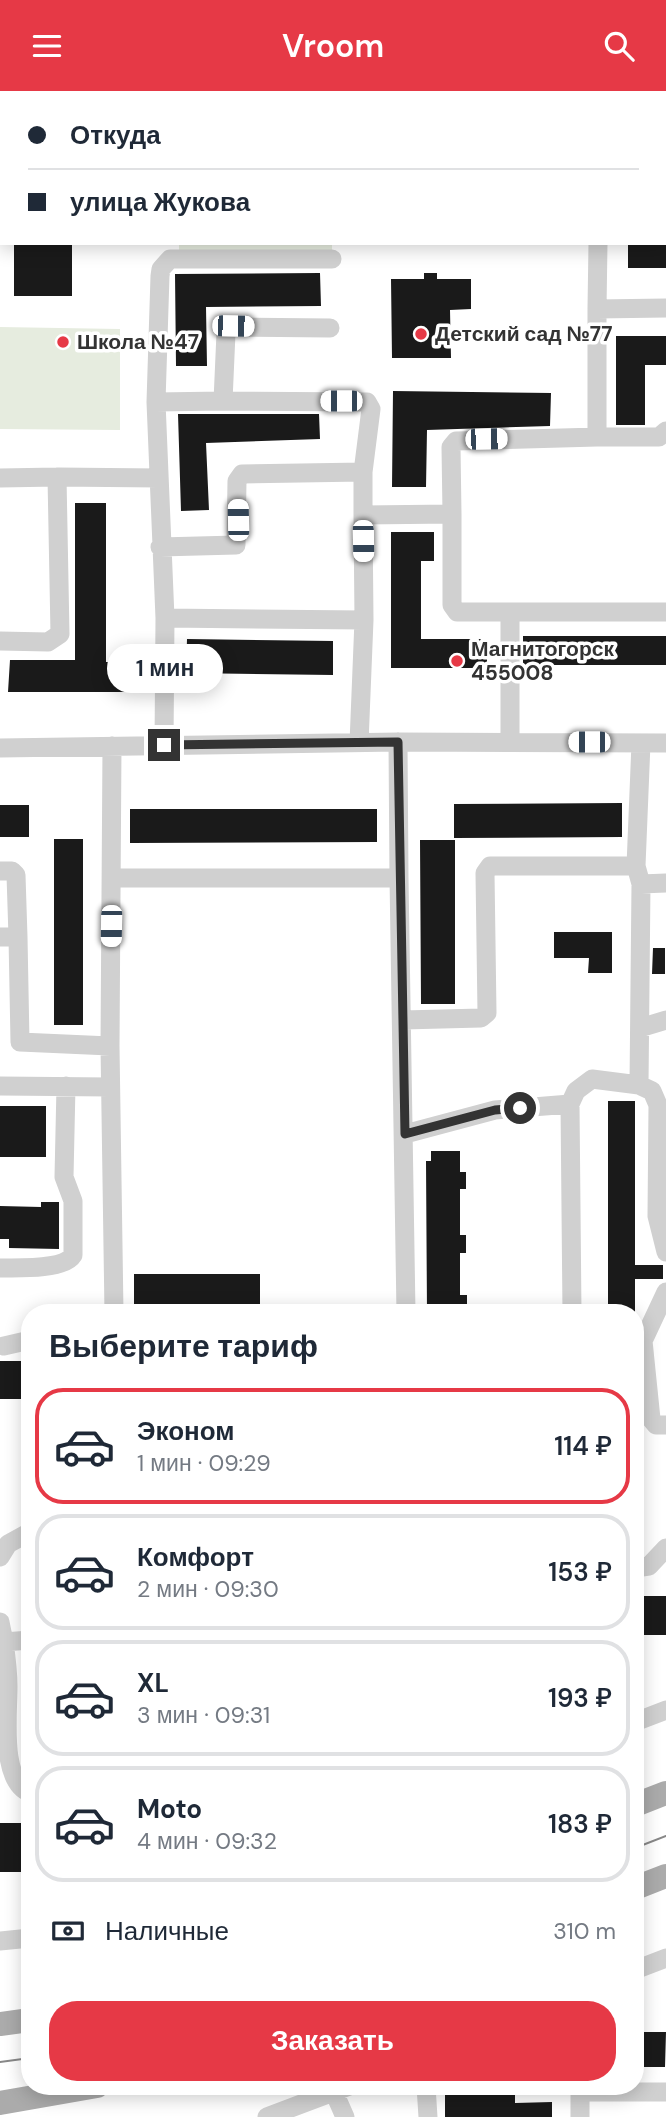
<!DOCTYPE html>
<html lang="ru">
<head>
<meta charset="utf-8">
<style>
  body { margin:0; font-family:"DM Sans",sans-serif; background:#f2f2f3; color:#1f2937; height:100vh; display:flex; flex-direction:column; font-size:26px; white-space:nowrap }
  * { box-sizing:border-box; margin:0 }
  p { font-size:23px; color:#747a83 }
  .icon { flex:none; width:38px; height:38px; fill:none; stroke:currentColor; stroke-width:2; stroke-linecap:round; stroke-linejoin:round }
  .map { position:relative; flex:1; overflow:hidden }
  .drawer { position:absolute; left:21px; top:1213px; width:623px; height:791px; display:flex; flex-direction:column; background:#fff; border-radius:28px; box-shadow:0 4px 18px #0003 }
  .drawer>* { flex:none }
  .top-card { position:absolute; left:0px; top:0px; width:667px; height:154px; box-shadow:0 4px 18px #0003; display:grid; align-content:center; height:154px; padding:0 28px; background:#fff }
  .end { position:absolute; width:32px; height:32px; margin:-16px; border:9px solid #333; background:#fff; box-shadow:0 0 0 4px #fff }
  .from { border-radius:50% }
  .bubble { position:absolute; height:49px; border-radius:24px; background:#fff; box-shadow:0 4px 18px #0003; font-size:23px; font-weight:600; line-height:49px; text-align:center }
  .car { position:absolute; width:21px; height:42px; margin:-21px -10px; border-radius:9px; box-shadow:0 0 5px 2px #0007; background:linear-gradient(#fff 24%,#345 0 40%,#fff 0 76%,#345 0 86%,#fff 0) }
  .top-card b { display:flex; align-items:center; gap:24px; height:66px; font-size:26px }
  .top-card b+b { border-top:2px solid #e0e1e3 }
  .top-card i { width:18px; height:18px; background:#1f2937 }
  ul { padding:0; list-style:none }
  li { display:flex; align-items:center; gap:21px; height:116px; margin:0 14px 10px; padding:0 14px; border:4px solid #e0e1e3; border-radius:28px }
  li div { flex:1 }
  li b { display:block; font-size:26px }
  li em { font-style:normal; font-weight:600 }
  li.on { border-color:#e63946 }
  li>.icon { width:63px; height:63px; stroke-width:1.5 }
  h2 { padding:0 28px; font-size:32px; line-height:84px }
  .pay { display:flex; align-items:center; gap:18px; height:77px; padding:0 28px; font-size:26px }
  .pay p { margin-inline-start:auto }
  .action { display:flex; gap:14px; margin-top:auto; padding:14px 28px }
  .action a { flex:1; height:80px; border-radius:28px; background:#e63946; color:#fff; font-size:28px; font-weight:600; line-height:80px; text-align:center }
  header { display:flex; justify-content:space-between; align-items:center; height:91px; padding:0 28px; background:#e63946; color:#fff; font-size:32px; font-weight:600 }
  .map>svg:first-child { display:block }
  .green { fill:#e6ecdf }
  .building { fill:#1a1a1a }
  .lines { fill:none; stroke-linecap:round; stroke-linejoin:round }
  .minor { stroke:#d0d0d0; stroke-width:19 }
  .major { stroke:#ababab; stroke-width:24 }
  .tram { stroke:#888; stroke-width:2 }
  .route { stroke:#333; stroke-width:9 }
  .poi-dot { fill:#e63946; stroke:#fff; stroke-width:2.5 }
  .labels { text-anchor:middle; stroke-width:7; stroke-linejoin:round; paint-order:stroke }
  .poi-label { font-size:21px; font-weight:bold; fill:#333; stroke:#fff; text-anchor:start }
</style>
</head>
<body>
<header><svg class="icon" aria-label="menu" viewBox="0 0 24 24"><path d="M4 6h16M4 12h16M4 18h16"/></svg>Vroom<svg class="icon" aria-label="search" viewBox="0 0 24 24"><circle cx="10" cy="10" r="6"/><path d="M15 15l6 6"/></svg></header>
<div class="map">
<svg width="666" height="2026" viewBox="0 0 666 2026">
  <rect width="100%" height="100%" fill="#fff"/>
  <path class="green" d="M179 152H332V159H179Z
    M0 236 120 238V339L0 338Z"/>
  <path class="building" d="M14 152H72V205H14Z
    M628 152H666V177H628Z
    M320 182 321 215 206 216 207 275H176L175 183Z
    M424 182H437V188H471V218L450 219 451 267H392L391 188H424Z
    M616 245H666V274H645V334H616Z
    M393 300 551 302 550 335 427 339 426 396H392Z
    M178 323H319L320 348 206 352 209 419 181 420Z
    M75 412H106V571H135V601H8L10 569H75Z
    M391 441H434V470H421V548H487V577H391Z
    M523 545H666V574H523Z
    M187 548 333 550V584L186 582Z
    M622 712V746L454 747V713Z
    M0 714H29V746H0Z
    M130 718H377V751L130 752Z
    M54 748H83V934H54Z
    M420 749H455V913H421Z
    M554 841H612V882H588L589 867H554Z
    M653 857H665V883H652Z
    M608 1010H635V1174H663V1188H635V1222H608Z
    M0 1015H46V1066H0Z
    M431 1060H460V1081H466V1098H460V1144H466V1162H460V1204H467V1221L427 1222 426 1070H431Z
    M41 1111H59V1158L9 1157V1148H0V1115L41 1116Z
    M134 1183H260V1218H134Z
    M0 1270H30V1308H0Z
    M635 1505H666V1544H635Z
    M0 1732H30V1781H0Z
    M635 1941H666L665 1976H635Z
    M445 1995H515V2012L552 2011V2026H445Z"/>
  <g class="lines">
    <path class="minor" d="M152 0V2
      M331 0V2
      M644 2V0
      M666 217 597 218V346H659L666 340
      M597 218 598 152
      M223 310 367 311 371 318 363 381V424
      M156 311 160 185 161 178 170 168H332
      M0 387 57 386
      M452 423 451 356 456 350 597 346
      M160 456 236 454 237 390 242 383 363 381
      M510 521V651
      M165 527 156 311 223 310 226 242 231 236 330 237
      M0 550 48 551 60 543 57 386 159 387
      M359 652 364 529 363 424 452 423V514L457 521H666
      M164 654 165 527 364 529
      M0 657 398 651 666 652
      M636 775 641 793 639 994 652 1000 658 1014 657 1125 666 1161
      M0 780H12L16 784 18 846H0
      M112 787H399L398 651
      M399 787 406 1222
      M641 793 666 792
      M18 846 20 951 110 955 112 655
      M403 929 481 927 487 922 485 782 490 775H636L641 652
      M640 937 666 929
      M110 955 114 1222
      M0 995 110 996
      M405 1043 495 1019 570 1013
      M0 1177C17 1177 64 1179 73 1164V1110L64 1086 66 995
      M666 1201 643 1250 651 1328 656 1334H666
      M572 1222 570 1013 576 1000 592 988 639 994
      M4 1255 30 1249
      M0 1466 8 1453 30 1441
      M635 1477 649 1475 666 1457
      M0 1531 4 1551H0
      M30 1549 4 1551C6 1565 8 1580 8 1595 8 1627 0 1690 30 1702
      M635 1631 666 1619
      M0 1850 30 1847
      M635 1879 666 1867
      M426 1995 428 2026
      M334 2001 345 2026
      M581 2001H666
      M267 2026 349 1995
      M580 2026V1995"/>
    <path class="major" d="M635 1714 666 1702
      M635 1797 666 1785
      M0 1933 30 1929
      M0 2012 97 1995"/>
    <path class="tram" d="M635 1757 666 1745
      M0 1971 30 1967"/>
  </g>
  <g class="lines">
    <path class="route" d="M164 654 398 651 405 1043 495 1019 520 1017"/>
  </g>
  <g class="poi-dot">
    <circle cx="421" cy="243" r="7"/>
    <circle cx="63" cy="251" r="7"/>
    <circle cx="457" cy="570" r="7"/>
  </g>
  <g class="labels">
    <g class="poi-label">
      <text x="435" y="250">Детский сад №77</text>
      <text x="77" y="258">Школа №47</text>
      <text x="471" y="565">Магнитогорск<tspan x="471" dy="24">455008</tspan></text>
    </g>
  </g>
</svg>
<i class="end from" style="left:520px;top:1017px"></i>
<i class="end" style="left:164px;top:654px"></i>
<div class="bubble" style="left:107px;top:553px;width:116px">1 мин</div>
<i class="car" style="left:233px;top:235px;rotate:91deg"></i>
<i class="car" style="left:341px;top:310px;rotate:270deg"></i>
<i class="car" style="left:486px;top:348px;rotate:89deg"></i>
<i class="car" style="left:238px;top:429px;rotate:359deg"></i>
<i class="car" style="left:363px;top:450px;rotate:179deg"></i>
<i class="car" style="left:589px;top:651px;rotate:270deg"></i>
<i class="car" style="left:111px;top:835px;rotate:181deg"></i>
<div class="top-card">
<b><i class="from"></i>Откуда</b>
<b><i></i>улица Жукова</b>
</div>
<section class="drawer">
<h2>Выберите тариф</h2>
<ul>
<li class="on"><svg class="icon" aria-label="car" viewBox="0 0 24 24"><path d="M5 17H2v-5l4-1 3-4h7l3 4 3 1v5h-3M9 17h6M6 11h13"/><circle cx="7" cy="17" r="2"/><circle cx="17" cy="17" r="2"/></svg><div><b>Эконом</b><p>1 мин · 09:29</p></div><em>114 ₽</em></li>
<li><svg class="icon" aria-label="car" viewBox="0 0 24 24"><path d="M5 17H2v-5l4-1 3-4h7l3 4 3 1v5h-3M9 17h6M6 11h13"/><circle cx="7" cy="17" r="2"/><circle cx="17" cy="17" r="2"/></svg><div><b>Комфорт</b><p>2 мин · 09:30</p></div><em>153 ₽</em></li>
<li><svg class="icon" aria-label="car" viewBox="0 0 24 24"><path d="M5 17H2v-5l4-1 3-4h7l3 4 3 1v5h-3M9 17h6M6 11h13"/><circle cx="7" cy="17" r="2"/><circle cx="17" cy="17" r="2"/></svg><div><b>XL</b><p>3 мин · 09:31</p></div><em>193 ₽</em></li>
<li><svg class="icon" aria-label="car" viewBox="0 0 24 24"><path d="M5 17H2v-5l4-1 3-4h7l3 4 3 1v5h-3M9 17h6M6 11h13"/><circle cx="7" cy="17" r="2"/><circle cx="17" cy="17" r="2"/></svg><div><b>Moto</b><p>4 мин · 09:32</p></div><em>183 ₽</em></li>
</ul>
<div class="pay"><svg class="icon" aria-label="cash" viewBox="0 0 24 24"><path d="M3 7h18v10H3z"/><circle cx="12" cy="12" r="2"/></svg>Наличные<p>310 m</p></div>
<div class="action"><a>Заказать</a></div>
</section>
</div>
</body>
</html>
